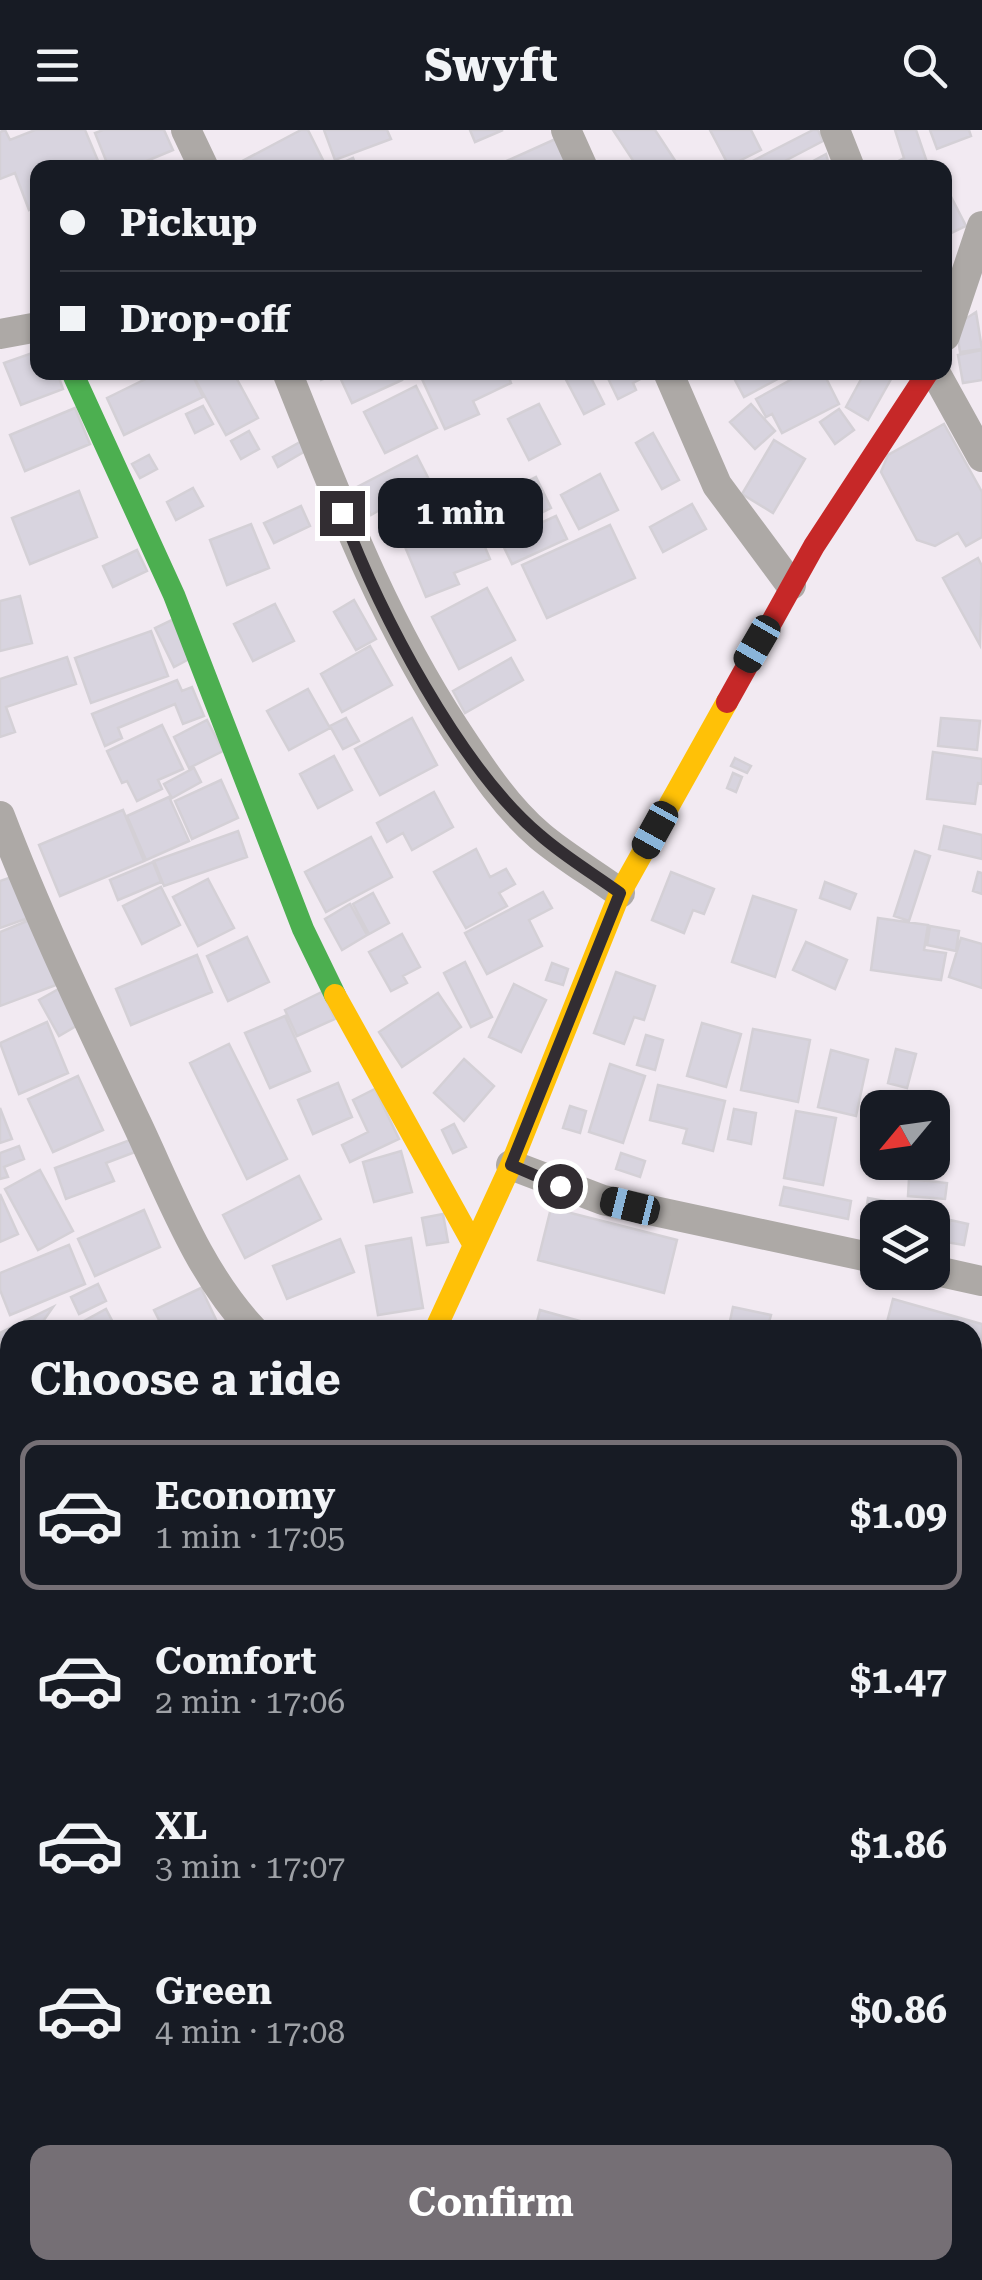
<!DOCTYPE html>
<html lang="en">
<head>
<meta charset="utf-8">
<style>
  body { margin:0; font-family:"Roboto Serif",serif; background:#20242c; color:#f1f3f6; height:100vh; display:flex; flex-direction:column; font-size:38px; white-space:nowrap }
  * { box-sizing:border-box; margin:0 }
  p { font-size:32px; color:#9ea1a6 }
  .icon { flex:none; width:55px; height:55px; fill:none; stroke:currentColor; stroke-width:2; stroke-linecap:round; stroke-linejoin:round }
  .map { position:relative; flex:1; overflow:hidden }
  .sheet { position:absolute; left:0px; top:1190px; width:982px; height:960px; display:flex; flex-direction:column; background:#171b24; border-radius:30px 30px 0 0; box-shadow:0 2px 8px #0004 }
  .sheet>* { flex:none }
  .hud { position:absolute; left:30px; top:30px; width:922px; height:220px; border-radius:20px; box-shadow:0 2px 8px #0004; display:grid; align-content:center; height:220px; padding:0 30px; background:#171b24 }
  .needle { width:65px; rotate:241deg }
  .controls { position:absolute; left:860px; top:960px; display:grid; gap:20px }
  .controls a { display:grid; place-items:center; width:90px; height:90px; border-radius:20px; background:#171b24; box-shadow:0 2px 8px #0004; font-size:50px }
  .end { position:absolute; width:45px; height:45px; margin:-22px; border:12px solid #322d32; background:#fff; box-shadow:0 0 0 5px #fff }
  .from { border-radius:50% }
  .bubble { position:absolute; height:70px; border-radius:20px; background:#171b24; box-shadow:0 2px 8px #0004; font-size:32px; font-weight:700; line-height:70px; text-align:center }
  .car { position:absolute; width:30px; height:60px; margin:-30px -15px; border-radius:12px; box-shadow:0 0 8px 2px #0007; background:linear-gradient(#222 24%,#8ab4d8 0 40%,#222 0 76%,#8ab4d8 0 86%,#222 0) }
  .hud b { display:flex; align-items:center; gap:35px; height:95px; font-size:38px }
  .hud b+b { border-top:2px solid #363941 }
  .hud i { width:25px; height:25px; background:#f1f3f6 }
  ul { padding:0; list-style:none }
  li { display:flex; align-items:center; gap:30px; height:150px; margin:0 20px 15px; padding:0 10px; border:5px solid transparent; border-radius:20px }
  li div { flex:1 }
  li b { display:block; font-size:38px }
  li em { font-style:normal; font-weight:700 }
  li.active { border-color:#756f75 }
  li>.icon { width:90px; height:90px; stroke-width:1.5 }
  h2 { padding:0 30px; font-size:45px; line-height:120px }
  .button { display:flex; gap:20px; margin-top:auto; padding:20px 30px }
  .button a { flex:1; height:115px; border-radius:20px; background:#756f75; color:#fff; font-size:40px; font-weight:700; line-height:115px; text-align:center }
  header { display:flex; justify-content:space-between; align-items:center; height:130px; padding:0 30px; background:#171b24; font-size:45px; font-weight:700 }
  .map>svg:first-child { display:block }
  .building { fill:#d8d4df; stroke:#d4d0d6; stroke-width:2.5 }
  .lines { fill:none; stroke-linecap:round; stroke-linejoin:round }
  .lane { stroke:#ada9a6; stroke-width:15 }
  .street { stroke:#ada9a6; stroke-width:30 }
  .fast { stroke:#4caf50; stroke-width:22 }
  .slow { stroke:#ffc107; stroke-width:22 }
  .jam { stroke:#c62828; stroke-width:22 }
  .route { stroke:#322d32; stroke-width:12 }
</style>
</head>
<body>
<header><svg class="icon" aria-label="menu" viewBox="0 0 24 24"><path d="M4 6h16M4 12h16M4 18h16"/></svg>Swyft<svg class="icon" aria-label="search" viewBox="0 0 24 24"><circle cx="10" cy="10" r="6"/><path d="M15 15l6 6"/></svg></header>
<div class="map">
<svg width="982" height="2150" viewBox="0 0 982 2150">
  <rect width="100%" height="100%" fill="#f2eaf2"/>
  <path class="building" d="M5 0 10 10 35 0H85L101 38H38V76L29 80 15 43 0 49V2Z
    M103 0H164L173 20 130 38H109L95 3Z
    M301 0H308L327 38H229Z
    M324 0H387L391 9 335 30Z
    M470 0H503L475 12Z
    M613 0H655L680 38H638Z
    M710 0H751L761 20 729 36Z
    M813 0H818L823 11 781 33 783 38H739Z
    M895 0H916L929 38H885L904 28Z
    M930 0H969L971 6 937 19Z
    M560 7 573 38H491Z
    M826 24 830 38H800Z
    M353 28 357 38H331Z
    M945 55 966 96 945 106Z
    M976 182 982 219 960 222 956 195Z
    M982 220V250L963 253 958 225Z
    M38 221V242H57L63 259 21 275 4 233Z
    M160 242H191L203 267 124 305 107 268Z
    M202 242H233L258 288 226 305 194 247Z
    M317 242H399L402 250 352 273 338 243 321 250Z
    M436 242H507L511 253 473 271 479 284 445 299 422 249Z
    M562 242H588L604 274 584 284Z
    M605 242H654L633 253 636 260 618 269Z
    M750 242H791L744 267 735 250Z
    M805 242H823L839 274 782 303 772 284 766 287 756 269Z
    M865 242H895L868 290 846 277Z
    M416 256 437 298 385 323 364 282Z
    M539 274 560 314 529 330 508 289Z
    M751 274 775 301 755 319 730 292Z
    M203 276 213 294 195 303 186 284Z
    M75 278 90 314 25 341 10 305Z
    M839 279 854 300 835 314 820 292Z
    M944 294 982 362V407L966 416 958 403 935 416 917 410 881 342 888 325Z
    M249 301 259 319 241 329 231 311Z
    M653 303 679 350 662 359 636 313Z
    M774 310 805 329 773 383 742 364Z
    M302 311 307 320 278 337 273 327Z
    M149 325 157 339 140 348 132 334Z
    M417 326 443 377 395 401 383 378 371 385 357 357Z
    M600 344 618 380 579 399 561 365Z
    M536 347 551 378 498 405 483 374Z
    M193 358 203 376 176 390 167 372Z
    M79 361 97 407 30 434 12 388Z
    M692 374 706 399 663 422 650 397Z
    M301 376 310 396 274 413 264 393Z
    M471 384 490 429 454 443 459 454 426 467 403 412Z
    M556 386 567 409 512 434 501 411Z
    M251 394 269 438 227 455 210 410Z
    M610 395 635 448 547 488 522 435Z
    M137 420 147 441 113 457 103 436Z
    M978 428 982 436 980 515 943 448Z
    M487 458 515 510 459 539 432 487Z
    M20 466 32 513 0 521V471Z
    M354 470 376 509 356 520 334 482Z
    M275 474 294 511 253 531 234 494Z
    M172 490 191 528 174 537 155 498Z
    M151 501 168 546 91 573 75 528Z
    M370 516 392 555 342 582 321 544Z
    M67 527 76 554 6 577 15 602 0 607V549Z
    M511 528 523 550 465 583 453 561Z
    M177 550 182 561 192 557 204 586 183 594 175 574 118 598 122 608 105 616 92 584Z
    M308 559 330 598 289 620 267 581Z
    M346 588 359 611 343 619 330 596Z
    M412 588 437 635 380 665 355 619Z
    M941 588 980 591 977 620 938 616Z
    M207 590 223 621 189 638 174 607Z
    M162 595 183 639 158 650 162 659 137 671 127 651 122 653 107 621Z
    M933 622 982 629V654L978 653 975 674 927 669Z
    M334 626 352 660 318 678 300 644Z
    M735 628 751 636 747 643 731 636Z
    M194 638 201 652 172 668 164 654Z
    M733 643 742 647 736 662 727 658Z
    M221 650 238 688 192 709 175 671Z
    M434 662 453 697 412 720 403 703 387 712 377 693Z
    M169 667 189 711 146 730 127 686Z
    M123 680 144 731 60 766 39 715Z
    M944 696 982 705V729L939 719Z
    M238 701 247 727 164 756 154 731Z
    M371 707 392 747 326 782 305 742Z
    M476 719 490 747 506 739 515 754 499 763 507 776 466 798 434 742Z
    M915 721 930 726 909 791 894 786Z
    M153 732 161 752 118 770 110 750Z
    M671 742 714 759 704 784 693 780 684 803 652 790Z
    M978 742 982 743V764L973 761Z
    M20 744 34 786 0 798V751Z
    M208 749 234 798 198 816 173 767Z
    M825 752 856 764 850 779 820 768Z
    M161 757 180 795 142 814 123 776Z
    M543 762 552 778 529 790 542 816 487 844 465 803Z
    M373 763 389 793 369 804 353 774Z
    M753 766 796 780 775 847 732 832Z
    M350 774 367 805 342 820 325 789Z
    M878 788 928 795 924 820 946 823 941 850 871 840Z
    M32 789 56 855 0 876V802Z
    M930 796 959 801 956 821 927 815Z
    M402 804 420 837 403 846 407 853 391 861 369 822Z
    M247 807 269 852 228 871 207 826Z
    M961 808 982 814V858L949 847Z
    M806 812 847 830 835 859 793 840Z
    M197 825 212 862 131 895 116 859Z
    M465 832 492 887 471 897 444 843Z
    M552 833 568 839 563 855 546 850Z
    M616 842 655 856 644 890 634 887 624 914 594 903Z
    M514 854 546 870 521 922 489 907Z
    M64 856 83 892 59 906 39 870Z
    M322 862 335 889 297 906 285 880Z
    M438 863 461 897 402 937 379 902Z
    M285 886 310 941 270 958 245 903Z
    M47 892 68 943 19 964 0 913Z
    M702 893 741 904 726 957 687 946Z
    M753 899 810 910 798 972 741 960Z
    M646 905 663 910 655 940 637 935Z
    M229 914 287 1029 247 1049 190 933Z
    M896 919 916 924 907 958 888 953Z
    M831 920 868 930 856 986 818 977Z
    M464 929 494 956 464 991 434 963Z
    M610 934 645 946 623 1013 589 1002Z
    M78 946 103 1000 53 1022 28 969Z
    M338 953 352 987 313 1004 298 970Z
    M658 955 725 971 713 1021 683 1013 687 999 650 990Z
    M375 959 399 1009 350 1032 342 1015 368 1002 353 970Z
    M570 976 586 981 580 1003 563 998Z
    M0 978 12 1009 0 1013Z
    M734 979 756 983 751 1014 728 1009Z
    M796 981 836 988 823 1055 784 1048Z
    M454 994 466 1017 453 1023 442 1000Z
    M932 997H938L935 1047 882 1044 883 1032H932Z
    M138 1007 143 1019 106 1033 114 1051 66 1069 55 1038Z
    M19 1016 24 1029 4 1037 8 1047 0 1049V1023Z
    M401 1021 412 1062 374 1072 363 1032Z
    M621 1023 645 1031 640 1047 616 1039Z
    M40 1040 73 1101 38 1120 5 1059Z
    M299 1046 321 1089 245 1128 223 1085Z
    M909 1049 947 1053 945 1069 908 1066Z
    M784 1057 851 1071 848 1089 780 1075Z
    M0 1064 18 1104 0 1112Z
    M868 1068 902 1074 900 1088H878V1098L864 1095Z
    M910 1075 947 1081 943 1105 932 1103V1088H908Z
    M551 1078 677 1110 664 1163 538 1130Z
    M144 1080 160 1117 95 1146 78 1109Z
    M443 1084 448 1112 427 1115 422 1088Z
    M950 1090 968 1094 964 1115 946 1112Z
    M411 1108 423 1178 378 1185 366 1116Z
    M340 1109 354 1142 287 1169 273 1136Z
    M69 1115 85 1154 10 1185 0 1160V1143Z
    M98 1154 106 1171 79 1184 71 1167Z
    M201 1158 221 1200H164L154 1180Z
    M893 1169 982 1194V1245L972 1242V1200H885Z
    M53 1177 37 1200H10V1236L0 1215V1203Z
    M733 1177 771 1185 767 1200 730 1191Z
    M106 1179 117 1200H75L73 1197Z
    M540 1180 587 1193 586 1200H535Z
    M797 1192 822 1200H794Z
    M7 1283 10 1284V1309L0 1305Z
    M972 1289 982 1292V1375L972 1411Z
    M972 1612 982 1615V1640L972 1637Z
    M5 1646 10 1648V1724L0 1720V1659Z
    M972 1685 982 1688V1744L972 1741Z
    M972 1743 982 1746V1776L972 1773Z
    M10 1793V1862L0 1856V1811Z
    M0 1861 10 1865V1895L0 1891Z
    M10 1919V1949L1 1946Z
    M982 1943V2002L972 1999V1975Z
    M0 1992 10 1995V2016L0 2042Z
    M972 2027 982 2031V2086L972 2082Z
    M10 2045V2097L0 2093V2072Z
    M81 2140H167L171 2141 168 2150H77Z
    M379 2140H424L421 2150H385L377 2147Z
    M439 2140H482L478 2150H435Z
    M510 2140H560L556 2150H507Z
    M698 2140H787L784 2150H695Z
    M798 2140H819L816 2150H795Z
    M888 2140H906L902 2150H884Z"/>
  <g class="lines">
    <path class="lane" d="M0 1458 10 1462"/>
    <path class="street" d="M186 0 204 38
      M566 0 583 38
      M835 0 850 38
      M0 204 38 197
      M945 206 982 96
      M287 242C338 369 380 484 455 599 480 637 505 676 540 706 565 727 594 744 620 763
      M668 242 717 355 791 455
      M935 242 982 327
      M0 686C40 791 89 892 137 994 170 1064 199 1143 253 1200
      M511 1035 603 1070 878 1129
      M932 1140 982 1151
      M0 1267 10 1271
      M972 1487 982 1458
      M0 1543 10 1546
      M972 1663 982 1667
      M0 1756 10 1759
      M972 1906 982 1910
      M0 1971 10 1975
      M260 2140 286 2150
      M949 2140 979 2150"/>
    <path class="fast" d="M72 242 174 465 303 799 335 865"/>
    <path class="slow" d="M335 865 472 1112
      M435 1200 511 1035 620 763 727 572
      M65 2150 68 2140"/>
    <path class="jam" d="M727 572 814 416 928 242"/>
  </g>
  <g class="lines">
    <path class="route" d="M342 383C379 482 459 637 540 705 565 727 594 744 620 763L511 1035 560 1056"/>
  </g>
</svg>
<div class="controls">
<a><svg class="needle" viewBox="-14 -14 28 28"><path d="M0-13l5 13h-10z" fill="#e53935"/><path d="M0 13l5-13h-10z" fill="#9ea1a6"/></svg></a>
<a><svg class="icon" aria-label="layers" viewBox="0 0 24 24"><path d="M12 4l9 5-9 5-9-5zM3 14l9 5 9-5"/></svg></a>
</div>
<i class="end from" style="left:560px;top:1056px"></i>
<i class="end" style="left:342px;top:383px"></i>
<div class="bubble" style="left:378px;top:348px;width:165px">1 min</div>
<i class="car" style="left:757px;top:514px;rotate:210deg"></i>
<i class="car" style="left:655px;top:700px;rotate:209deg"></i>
<i class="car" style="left:630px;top:1076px;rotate:284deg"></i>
<div class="hud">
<b><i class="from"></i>Pickup</b>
<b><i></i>Drop-off</b>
</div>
<section class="sheet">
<h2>Choose a ride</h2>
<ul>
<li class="active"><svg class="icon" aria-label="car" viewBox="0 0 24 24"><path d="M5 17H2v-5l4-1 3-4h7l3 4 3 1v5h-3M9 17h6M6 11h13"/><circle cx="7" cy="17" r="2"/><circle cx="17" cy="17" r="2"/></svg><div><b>Economy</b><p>1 min · 17:05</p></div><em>$1.09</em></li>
<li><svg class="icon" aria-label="car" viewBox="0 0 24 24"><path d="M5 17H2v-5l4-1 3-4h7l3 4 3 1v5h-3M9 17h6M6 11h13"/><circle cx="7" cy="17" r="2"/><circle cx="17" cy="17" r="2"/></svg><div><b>Comfort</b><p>2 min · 17:06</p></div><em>$1.47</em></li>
<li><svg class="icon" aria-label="car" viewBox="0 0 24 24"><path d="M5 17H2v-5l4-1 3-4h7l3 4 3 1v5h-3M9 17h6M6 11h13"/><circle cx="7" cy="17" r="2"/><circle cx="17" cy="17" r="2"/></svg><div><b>XL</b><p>3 min · 17:07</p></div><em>$1.86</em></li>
<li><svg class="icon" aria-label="car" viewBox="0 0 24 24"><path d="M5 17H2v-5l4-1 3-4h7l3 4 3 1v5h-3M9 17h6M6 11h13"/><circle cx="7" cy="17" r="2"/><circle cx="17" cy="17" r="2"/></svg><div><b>Green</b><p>4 min · 17:08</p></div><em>$0.86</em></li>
</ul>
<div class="button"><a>Confirm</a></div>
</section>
</div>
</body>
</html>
